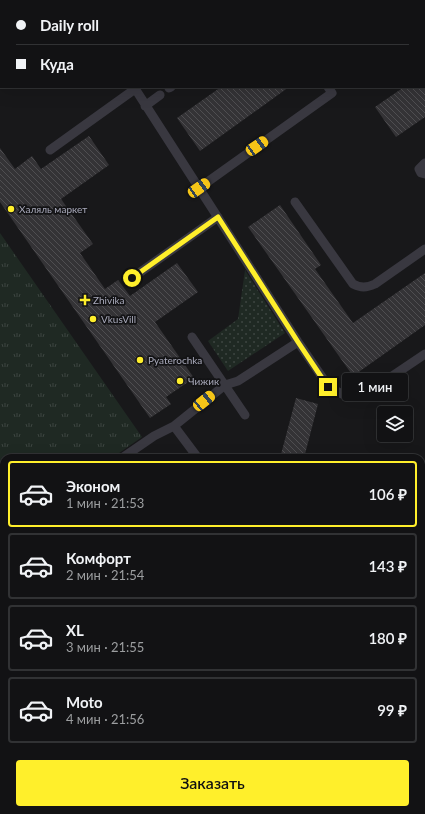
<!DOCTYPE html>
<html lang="ru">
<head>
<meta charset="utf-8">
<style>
  body { margin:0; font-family:Lato,sans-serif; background:#1b1b1d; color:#f1f3f6; height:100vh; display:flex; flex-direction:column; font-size:15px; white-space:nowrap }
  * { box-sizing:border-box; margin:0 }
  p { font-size:13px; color:#9c9ea0 }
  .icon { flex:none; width:22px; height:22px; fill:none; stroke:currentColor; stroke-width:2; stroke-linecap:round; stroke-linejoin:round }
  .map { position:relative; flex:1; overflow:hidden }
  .sheet { position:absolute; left:0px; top:454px; width:425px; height:360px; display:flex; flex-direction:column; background:#121214; border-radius:12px 12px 0 0; box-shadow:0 4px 16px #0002,0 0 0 1px #313234 }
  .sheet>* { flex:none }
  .banner { position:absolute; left:0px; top:0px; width:425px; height:88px; box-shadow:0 4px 16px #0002,0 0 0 1px #313234; display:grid; align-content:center; height:88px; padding:0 16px; background:#121214 }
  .controls { position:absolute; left:377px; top:406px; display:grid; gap:8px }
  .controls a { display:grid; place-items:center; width:36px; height:36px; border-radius:4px; background:#121214; box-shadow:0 4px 16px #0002,0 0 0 1px #313234; font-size:20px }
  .end { position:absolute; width:18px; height:18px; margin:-9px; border:5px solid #ffef2b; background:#111; box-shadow:0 0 0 2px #111 }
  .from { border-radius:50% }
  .bubble { position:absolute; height:28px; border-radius:4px; background:#121214; box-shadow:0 4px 16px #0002,0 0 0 1px #313234; font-size:13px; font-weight:600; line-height:28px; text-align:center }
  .car { position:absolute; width:12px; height:24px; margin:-12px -6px; border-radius:5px; box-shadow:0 0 3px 1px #0007; background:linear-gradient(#f5c518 24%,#345 0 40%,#f5c518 0 76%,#345 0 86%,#f5c518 0) }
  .banner b { display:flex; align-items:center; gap:14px; height:38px; font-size:15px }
  .banner b+b { border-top:1px solid #313234 }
  .banner i { width:10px; height:10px; background:#f1f3f6 }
  ul { padding:7px 0 0; list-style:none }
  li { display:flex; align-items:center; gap:12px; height:66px; margin:0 8px 6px; padding:0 8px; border:2px solid #313234; border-radius:4px }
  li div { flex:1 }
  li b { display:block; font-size:15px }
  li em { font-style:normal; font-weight:600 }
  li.active { border-color:#ffef2b }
  li>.icon { width:36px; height:36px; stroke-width:1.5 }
  .button { display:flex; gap:8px; margin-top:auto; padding:8px 16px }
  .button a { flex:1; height:46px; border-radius:4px; background:#ffef2b; color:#111; font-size:16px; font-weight:600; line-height:46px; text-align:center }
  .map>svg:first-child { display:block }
  .grass { fill:url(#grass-dots) }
  .park { fill:url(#park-tufts) }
  .building { fill:url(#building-back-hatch) }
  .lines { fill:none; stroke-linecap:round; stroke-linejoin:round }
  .service { stroke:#393840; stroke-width:9 }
  .tertiary { stroke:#393840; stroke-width:22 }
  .primary { stroke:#55545f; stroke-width:22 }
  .route { stroke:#ffef2b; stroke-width:5 }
  .poi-dot { fill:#ffef2b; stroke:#131315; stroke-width:1.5 }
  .labels { text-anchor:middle; stroke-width:3.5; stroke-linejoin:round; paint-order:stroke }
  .poi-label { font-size:10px; fill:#a9aabb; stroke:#131315; text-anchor:start }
</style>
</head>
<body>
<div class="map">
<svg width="425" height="814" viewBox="0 0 425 814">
  <defs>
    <pattern id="grass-dots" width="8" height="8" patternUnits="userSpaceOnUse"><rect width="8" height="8" fill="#1f2923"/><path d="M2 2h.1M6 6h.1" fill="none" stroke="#3d4541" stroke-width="1.8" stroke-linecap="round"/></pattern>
    <pattern id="park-tufts" width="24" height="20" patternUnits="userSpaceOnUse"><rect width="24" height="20" fill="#1f2923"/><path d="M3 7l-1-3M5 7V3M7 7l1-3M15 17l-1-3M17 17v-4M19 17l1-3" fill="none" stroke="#3d4541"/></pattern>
    <pattern id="building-back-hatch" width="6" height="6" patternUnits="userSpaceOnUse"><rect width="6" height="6" fill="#343336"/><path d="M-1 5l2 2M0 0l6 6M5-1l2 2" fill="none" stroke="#4f4e51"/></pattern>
  </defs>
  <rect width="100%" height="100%" fill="#18181a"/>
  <path class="grass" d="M245 270 285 333 228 371 208 341 238 319Z"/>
  <path class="park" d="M0 233 142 437 112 458H4V505L0 499Z
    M425 765V814H352L358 810H421V767Z"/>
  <path class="building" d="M221 87H289L200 151 177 118Z
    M404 87H425V117L396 137 375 107Z
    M89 136 109 165 61 199 93 244 80 253 105 289 118 280 130 296 177 263 198 292 155 322 194 378 166 397 171 404 150 418 0 202V148L15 169 32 156 41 169Z
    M280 205 321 265 315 269 353 323 425 273V325L353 376 248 227Z
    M296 398 318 404 304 458H280Z"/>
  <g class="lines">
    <path class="service" d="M83 0 84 1
      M118 1 119 0
      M134 87 298 342 329 387 342 394 353 396 367 393 425 354
      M169 88 171 87
      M145 106 160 95
      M50 150 135 89
      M425 163 419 169 421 173 425 174
      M199 188 332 93 328 87
      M295 202 353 284C361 288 366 288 375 284L425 249
      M132 278 218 217
      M192 337 245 415
      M174 426 198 458
      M122 458 154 436 174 426 225 385 238 381 298 342
      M0 543 4 540
      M421 580 424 578 425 579"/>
    <path class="tertiary" d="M0 567 4 573
      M421 734 425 732
      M165 810 168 814
      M307 814 313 810"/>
    <path class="primary" d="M0 765 4 770
      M41 810 45 814"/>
  </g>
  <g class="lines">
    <path class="route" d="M132 278 218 217 298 342 328 387"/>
  </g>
  <g class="poi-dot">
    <circle cx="11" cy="209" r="4"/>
    <path d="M83 294h4v4h4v4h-4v4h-4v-4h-4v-4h4z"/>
    <circle cx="93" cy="319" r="4"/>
    <circle cx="140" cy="360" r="4"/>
    <circle cx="180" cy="381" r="4"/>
  </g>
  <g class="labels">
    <g class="poi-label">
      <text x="19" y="213">Халяль маркет</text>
      <text x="93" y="304">Zhivika</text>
      <text x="101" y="323">VkusVill</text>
      <text x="148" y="364">Pyaterochka</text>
      <text x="188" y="385">Чижик</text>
    </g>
  </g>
</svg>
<div class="controls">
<a><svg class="icon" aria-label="layers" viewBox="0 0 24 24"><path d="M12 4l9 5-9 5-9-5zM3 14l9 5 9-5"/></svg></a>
</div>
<i class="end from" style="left:132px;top:278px"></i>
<i class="end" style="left:328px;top:387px"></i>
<div class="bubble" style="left:342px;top:373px;width:66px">1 мин</div>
<i class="car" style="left:257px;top:146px;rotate:55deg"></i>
<i class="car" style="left:199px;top:188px;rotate:55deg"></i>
<i class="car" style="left:204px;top:401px;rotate:51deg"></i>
<div class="banner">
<b><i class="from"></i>Daily roll</b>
<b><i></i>Куда</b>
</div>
<section class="sheet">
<ul>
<li class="active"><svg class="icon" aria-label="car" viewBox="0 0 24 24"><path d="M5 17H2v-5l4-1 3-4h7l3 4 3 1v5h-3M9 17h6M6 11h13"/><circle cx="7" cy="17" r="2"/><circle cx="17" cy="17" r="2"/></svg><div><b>Эконом</b><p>1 мин · 21:53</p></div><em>106 ₽</em></li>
<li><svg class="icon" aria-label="car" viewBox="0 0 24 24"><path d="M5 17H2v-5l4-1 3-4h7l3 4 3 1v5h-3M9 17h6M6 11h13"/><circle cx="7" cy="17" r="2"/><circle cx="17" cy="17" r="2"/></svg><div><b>Комфорт</b><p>2 мин · 21:54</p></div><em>143 ₽</em></li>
<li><svg class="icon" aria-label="car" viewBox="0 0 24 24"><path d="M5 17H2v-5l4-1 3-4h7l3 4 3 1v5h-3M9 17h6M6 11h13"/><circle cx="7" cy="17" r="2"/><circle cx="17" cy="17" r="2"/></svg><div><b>XL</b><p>3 мин · 21:55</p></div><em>180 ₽</em></li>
<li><svg class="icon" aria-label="car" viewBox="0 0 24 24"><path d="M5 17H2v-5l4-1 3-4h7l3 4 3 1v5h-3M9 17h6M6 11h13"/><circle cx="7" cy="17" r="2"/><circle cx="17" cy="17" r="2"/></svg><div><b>Moto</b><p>4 мин · 21:56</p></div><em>99 ₽</em></li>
</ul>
<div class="button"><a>Заказать</a></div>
</section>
</div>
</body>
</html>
